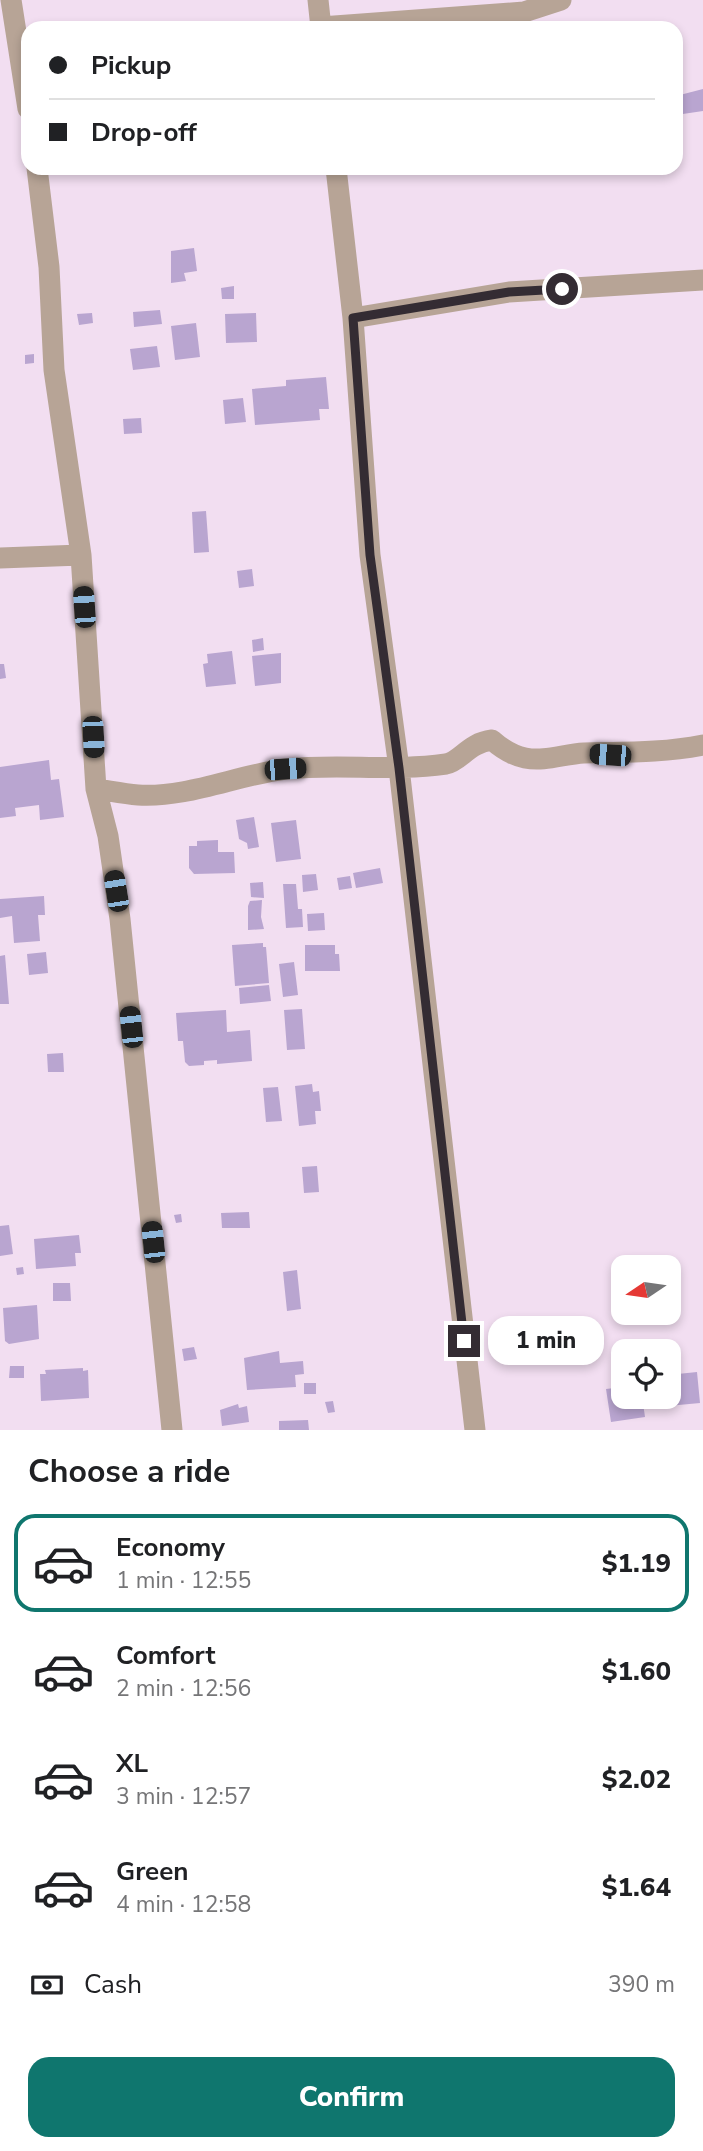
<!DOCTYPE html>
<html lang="en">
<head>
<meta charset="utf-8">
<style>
  body { margin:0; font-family:"Nunito Sans",sans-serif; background:#f2f2f2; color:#202124; height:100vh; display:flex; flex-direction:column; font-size:26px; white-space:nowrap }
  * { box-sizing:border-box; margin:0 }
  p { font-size:23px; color:#757577 }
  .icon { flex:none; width:38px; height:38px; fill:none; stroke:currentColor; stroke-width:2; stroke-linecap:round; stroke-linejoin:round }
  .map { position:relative; height:1430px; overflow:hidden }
  .sheet { display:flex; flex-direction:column; background:#fff; flex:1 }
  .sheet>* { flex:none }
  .hud { position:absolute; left:21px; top:21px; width:662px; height:154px; border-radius:21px; box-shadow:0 4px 10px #0003; display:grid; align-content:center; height:154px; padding:0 28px; background:#fff }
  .needle { width:46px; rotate:257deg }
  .buttons { position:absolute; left:611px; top:1255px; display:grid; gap:14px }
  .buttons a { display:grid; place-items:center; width:70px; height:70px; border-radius:14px; background:#fff; box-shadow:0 4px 10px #0003; font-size:35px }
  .end { position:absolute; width:32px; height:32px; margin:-16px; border:9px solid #342c33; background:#fff; box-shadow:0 0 0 4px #fff }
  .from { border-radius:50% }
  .bubble { position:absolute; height:49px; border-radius:21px; background:#fff; box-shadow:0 4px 10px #0003; font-size:23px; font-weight:800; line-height:49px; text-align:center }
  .car { position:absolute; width:21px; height:42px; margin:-21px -10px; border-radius:9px; box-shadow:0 0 5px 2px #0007; background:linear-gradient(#222 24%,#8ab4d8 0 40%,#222 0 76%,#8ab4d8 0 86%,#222 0) }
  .hud b { display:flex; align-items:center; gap:24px; height:66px; font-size:26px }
  .hud b+b { border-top:2px solid #e0e0e0 }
  .hud i { width:18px; height:18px; background:#202124 }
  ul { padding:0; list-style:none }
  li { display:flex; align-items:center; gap:21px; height:98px; margin:0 14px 10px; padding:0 14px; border:4px solid transparent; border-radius:21px }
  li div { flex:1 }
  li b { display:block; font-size:26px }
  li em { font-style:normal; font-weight:800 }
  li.active { border-color:#0f766e }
  li>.icon { width:63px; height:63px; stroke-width:1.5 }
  h2 { padding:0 28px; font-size:32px; line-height:84px }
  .pay { display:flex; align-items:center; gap:18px; height:77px; padding:0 28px; font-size:26px }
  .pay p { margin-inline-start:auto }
  .action { display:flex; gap:14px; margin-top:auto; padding:14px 28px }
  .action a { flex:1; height:80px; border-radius:21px; background:#0f766e; color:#fff; font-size:28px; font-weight:800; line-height:80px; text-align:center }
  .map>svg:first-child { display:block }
  .building { fill:#b9a5d0 }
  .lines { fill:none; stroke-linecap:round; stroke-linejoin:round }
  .minor { stroke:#b7a496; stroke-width:21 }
  .route { stroke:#342c33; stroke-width:9 }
</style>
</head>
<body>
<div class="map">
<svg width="703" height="1430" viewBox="0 0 703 1430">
  <rect width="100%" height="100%" fill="#f2def1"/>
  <path class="building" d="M703 89V111L676 115V96Z
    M194 248 197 271 184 273 186 281 171 283V251Z
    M234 286V299H222L221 288Z
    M160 310 162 324 134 327 133 312Z
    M92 313 93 323 79 325 77 314Z
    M256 313 257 342 226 343 225 314Z
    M196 323 200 357 175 360 171 326Z
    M157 346 160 367 133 370 130 349Z
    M34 354V363L25 364V355Z
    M326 377 329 409H319L320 420 255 425 252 389 286 386V380Z
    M243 398 246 422 225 424 223 400Z
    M141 418 142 433 124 434 123 419Z
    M206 511 209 552 194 553 192 512Z
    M252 569 254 586 239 588 237 571Z
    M263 638 264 650 253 652 252 640Z
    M232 651 236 684 206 687 203 664 208 663 207 654Z
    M281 653V683L255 686 252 656Z
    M0 664H4L6 678 0 679Z
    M49 760 51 780 59 779 64 817 40 820 39 805 15 808 16 816 0 818V767Z
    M254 817 259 847 248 849 247 843 239 839 236 820Z
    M296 820 301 859 276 862 271 823Z
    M218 840V852H234L235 873 194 874 189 868V846H197V841Z
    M380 868 383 883 356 888 353 873Z
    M316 874 318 890 303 892 302 875Z
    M350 876 352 888 339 890 337 878Z
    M263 882 264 898 251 897 250 883Z
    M283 884H296L298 909H302L303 927 286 928Z
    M44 896 45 915H38L40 941 14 943 12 916 0 918V899Z
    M262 900 261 917 264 929 248 930V906L250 901Z
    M324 913 325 930 308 931 307 914Z
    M263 943V947H266L269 983 235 986 232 945Z
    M305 945H335V954H339L340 971H305Z
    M46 952 48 973 29 975 27 954Z
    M5 955 9 1004H0V956Z
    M294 962 298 995 283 997 279 964Z
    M269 985 271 1001 240 1004 239 988Z
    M302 1009 305 1049 287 1050 284 1010Z
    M226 1010 227 1032 250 1030 252 1061 217 1064V1060L204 1061V1065L189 1066 185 1062 183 1041H178L176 1013Z
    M63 1053 64 1072H48L47 1054Z
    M312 1084 313 1092 319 1091 321 1111H315L316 1124 299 1126 295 1086Z
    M278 1087 282 1121 266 1122 263 1088Z
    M317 1166 319 1192 304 1193 302 1167Z
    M249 1212 250 1228H222L221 1213Z
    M181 1214 182 1222 176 1223 174 1215Z
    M9 1225 13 1254 0 1256V1226Z
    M79 1235 81 1253H75L76 1266 36 1269 34 1239Z
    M23 1267 24 1274 17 1275 16 1268Z
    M297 1270 301 1309 287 1311 283 1272Z
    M53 1283H70L71 1301H53Z
    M37 1305 39 1339 9 1344 5 1341 3 1308Z
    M194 1347 197 1359 184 1361 182 1349Z
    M279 1351 280 1363 303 1361 304 1374 295 1375 296 1387 247 1390 244 1358Z
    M10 1366H24V1378H9Z
    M83 1368V1371L88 1370 89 1398 41 1401 40 1374H46L45 1370Z
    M697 1372 700 1403 668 1406V1375Z
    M304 1383H316V1394H304Z
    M623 1387V1396H642L645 1417 611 1422 606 1389Z
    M333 1401 335 1412 328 1413 325 1402Z
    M238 1404 239 1408 247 1406 249 1422 222 1426 220 1410Z
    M308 1420 309 1430H279V1421Z"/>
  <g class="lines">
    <path class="minor" d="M11 0 28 109
      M318 0 321 28
      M321 27 524 12 561 0
      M37 168 49 267 54 370 81 555 96 789 108 836 120 919 172 1430
      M336 168 353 318 370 555 399 768 475 1430
      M353 318 509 292 703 280
      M0 558 81 555
      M96 789C110 791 124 794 138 795 188 798 237 775 286 769 339 763 392 772 446 764 461 761 468 743 492 740 502 749 511 755 525 758 545 762 564 754 584 753 625 752 663 753 703 745"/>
  </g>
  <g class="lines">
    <path class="route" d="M464 1341 399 768 370 555 353 318 509 292 562 289"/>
  </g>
</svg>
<div class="buttons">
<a><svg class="needle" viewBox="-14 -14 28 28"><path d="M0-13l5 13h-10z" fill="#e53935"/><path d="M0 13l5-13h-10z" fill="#757577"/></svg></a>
<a><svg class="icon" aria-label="locate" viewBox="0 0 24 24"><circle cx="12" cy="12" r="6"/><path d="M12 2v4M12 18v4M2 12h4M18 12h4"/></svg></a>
</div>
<i class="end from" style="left:562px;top:289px"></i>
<i class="end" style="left:464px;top:1341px"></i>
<div class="bubble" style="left:488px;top:1316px;width:116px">1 min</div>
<i class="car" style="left:84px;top:607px;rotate:356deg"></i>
<i class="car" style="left:93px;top:737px;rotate:177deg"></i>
<i class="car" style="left:610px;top:755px;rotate:274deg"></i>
<i class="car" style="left:285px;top:769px;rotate:86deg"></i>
<i class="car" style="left:116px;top:891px;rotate:351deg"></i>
<i class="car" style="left:131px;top:1027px;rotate:354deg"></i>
<i class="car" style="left:153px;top:1242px;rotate:354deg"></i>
<div class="hud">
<b><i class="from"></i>Pickup</b>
<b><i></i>Drop-off</b>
</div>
</div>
<section class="sheet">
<h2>Choose a ride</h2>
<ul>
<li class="active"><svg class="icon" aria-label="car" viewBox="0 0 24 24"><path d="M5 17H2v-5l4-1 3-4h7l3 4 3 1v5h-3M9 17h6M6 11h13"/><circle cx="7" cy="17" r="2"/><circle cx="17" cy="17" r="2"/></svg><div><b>Economy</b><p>1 min · 12:55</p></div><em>$1.19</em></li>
<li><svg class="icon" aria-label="car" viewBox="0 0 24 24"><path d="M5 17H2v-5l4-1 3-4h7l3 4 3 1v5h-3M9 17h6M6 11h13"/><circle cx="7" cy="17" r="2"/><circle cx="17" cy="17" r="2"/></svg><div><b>Comfort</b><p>2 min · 12:56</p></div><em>$1.60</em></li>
<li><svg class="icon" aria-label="car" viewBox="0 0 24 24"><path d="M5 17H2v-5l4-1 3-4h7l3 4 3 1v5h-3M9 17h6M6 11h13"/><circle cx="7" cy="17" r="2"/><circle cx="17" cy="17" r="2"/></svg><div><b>XL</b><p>3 min · 12:57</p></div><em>$2.02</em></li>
<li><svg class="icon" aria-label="car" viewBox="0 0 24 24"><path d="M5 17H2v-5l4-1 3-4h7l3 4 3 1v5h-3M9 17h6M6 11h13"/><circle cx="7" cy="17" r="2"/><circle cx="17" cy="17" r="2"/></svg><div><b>Green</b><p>4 min · 12:58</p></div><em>$1.64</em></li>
</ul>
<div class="pay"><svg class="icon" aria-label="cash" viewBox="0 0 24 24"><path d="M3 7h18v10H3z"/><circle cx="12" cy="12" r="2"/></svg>Cash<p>390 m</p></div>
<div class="action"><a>Confirm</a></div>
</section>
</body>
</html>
